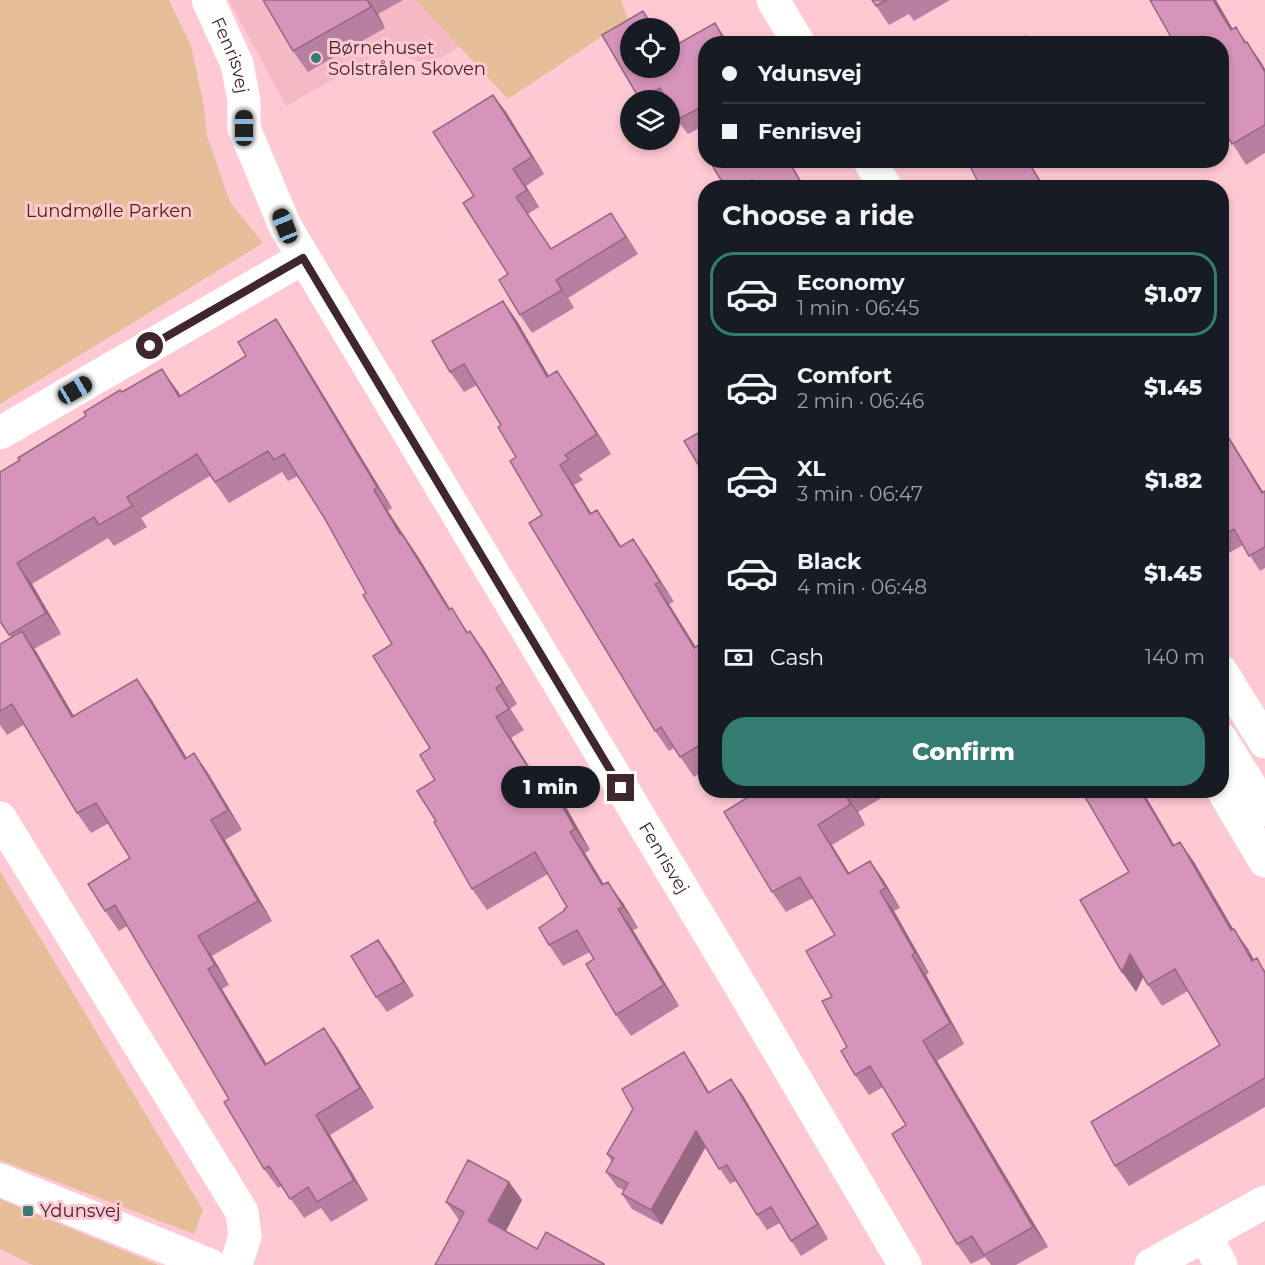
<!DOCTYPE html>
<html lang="en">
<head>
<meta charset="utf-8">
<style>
  body { margin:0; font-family:Montserrat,sans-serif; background:#20242c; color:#f1f3f6; height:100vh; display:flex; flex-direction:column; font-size:22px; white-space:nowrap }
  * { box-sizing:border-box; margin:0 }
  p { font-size:20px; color:#9ea1a6 }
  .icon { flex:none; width:33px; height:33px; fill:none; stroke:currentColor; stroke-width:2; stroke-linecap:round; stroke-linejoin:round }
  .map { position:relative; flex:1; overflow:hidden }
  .sheet { position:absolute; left:698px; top:180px; width:531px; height:618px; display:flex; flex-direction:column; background:#171b24; border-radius:24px; box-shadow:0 3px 9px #0003 }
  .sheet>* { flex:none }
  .hud { position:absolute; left:698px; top:36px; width:531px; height:132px; border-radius:24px; box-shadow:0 3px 9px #0003; display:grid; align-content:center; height:132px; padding:0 24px; background:#171b24 }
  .fabs { position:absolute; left:620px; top:18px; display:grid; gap:12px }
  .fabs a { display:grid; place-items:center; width:60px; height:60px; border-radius:50%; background:#171b24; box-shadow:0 3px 9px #0003; font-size:30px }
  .end { position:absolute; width:27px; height:27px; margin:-14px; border:8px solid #40272d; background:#fff; box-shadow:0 0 0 3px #fff }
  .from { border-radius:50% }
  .bubble { position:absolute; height:42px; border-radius:21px; background:#171b24; box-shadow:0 3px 9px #0003; font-size:20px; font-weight:800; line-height:42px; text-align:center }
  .car { position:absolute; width:18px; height:36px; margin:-18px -9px; border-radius:8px; box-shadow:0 0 4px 2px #0007; background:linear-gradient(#222 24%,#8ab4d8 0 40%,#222 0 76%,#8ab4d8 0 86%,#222 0) }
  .hud b { display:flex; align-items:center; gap:21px; height:57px; font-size:22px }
  .hud b+b { border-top:2px solid #363941 }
  .hud i { width:15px; height:15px; background:#f1f3f6 }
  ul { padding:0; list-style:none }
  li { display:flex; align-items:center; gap:18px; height:84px; margin:0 12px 9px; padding:0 12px; border:3px solid transparent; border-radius:24px }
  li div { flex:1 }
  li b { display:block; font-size:22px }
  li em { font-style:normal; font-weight:800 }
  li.on { border-color:#347b72 }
  li>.icon { width:54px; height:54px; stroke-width:1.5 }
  h2 { padding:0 24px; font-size:27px; line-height:72px }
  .pay { display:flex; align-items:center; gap:15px; height:66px; padding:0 24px; font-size:22px }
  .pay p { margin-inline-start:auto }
  .button { display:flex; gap:12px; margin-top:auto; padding:12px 24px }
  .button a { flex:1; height:69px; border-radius:24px; background:#347b72; color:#fff; font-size:24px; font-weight:800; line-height:69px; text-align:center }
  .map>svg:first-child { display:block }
  .built { fill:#f4b9c5 }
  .green { fill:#e4bd99 }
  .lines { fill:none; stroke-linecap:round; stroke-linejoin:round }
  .minor { stroke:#fff; stroke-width:33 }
  .major { stroke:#fff; stroke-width:33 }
  .wall { fill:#b97fa0 }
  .shaded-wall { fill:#966882 }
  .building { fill:#d794ba; stroke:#966882; stroke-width:1.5 }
  .route { stroke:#40272d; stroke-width:8 }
  .poi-dot { fill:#347b72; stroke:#ffc9d4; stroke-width:2 }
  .labels { text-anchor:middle; stroke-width:6; stroke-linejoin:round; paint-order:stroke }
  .poi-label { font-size:18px; fill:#40272d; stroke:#ffc9d4; text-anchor:start }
  .street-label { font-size:18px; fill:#40272d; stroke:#ffc9d4 }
  .park-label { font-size:18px; fill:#4c2900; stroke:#ffc9d4 }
</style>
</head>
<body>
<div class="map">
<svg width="1265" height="1265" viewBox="0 0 1265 1265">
  <rect width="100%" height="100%" fill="#ffc9d4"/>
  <path class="built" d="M229 0H488L502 21 429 65 386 50 286 106Z"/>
  <path class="green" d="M0 0H169L191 46 204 106 207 136 230 202 263 243 0 404Z
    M416 0H621L628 19 508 99Z
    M0 871 203 1210 194 1234 0 1160Z
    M0 1199 158 1265H33L0 1249Z"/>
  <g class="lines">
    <g class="minor">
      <path id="s1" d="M208 0 237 64 244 101V128L285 226 743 990 905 1265"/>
      <path d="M0 433 303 258"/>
      <path d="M0 818 242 1212 245 1236 236 1265"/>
      <path d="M0 1180 210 1265"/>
      <path d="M1205 1236 1221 1265"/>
      <path d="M1151 1265 1265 1202"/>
    </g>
    <path class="major" d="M773 0 799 44
      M869 160 886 188
      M1221 671 1265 742
      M1221 739 1265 810
      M1221 787 1265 861"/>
  </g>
  <path class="wall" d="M263 0H403L378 14 385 28 308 72 293 51Z
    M872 0H950L914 21 909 14 889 25Z
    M1150 0H1216L1232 29 1236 27 1265 69V153L1246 165 1229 138 1223 142 1221 139V44Z
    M643 11 654 28H630V68H669V49L715 23 729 44H705V125L688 134 677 120 669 104V100H640L602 35Z
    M493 95 506 112 544 174 526 186 539 207 528 214 551 249 623 231 638 254 568 298 574 308 532 333 520 315 508 274Z
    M723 160H789L805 188H726Z
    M503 301 517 321 549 376 571 391 611 454 579 475 583 480 574 485 591 513 597 510 621 546 647 559 674 602 669 604 696 647 705 641V770L694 777 674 748 669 751 655 731 542 515 501 425 477 385 464 392 450 372Z
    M290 340 392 508 388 511 403 535 417 555 450 609 468 632 470 631 485 652 517 704 510 709 524 730 511 738 544 790 566 807 590 850 585 853 604 884 623 903 638 928 633 930 679 1006 631 1036 616 1015 594 959 590 952 563 966 549 945 567 907 548 874 487 910 472 889 436 821 435 780 430 748 392 644 366 593 325 519 298 476 288 481 282 472 229 503 210 476 141 518 147 527 114 546 108 538 32 584 61 634 34 649 74 716 137 679 151 699 187 758 194 753 208 773 242 830 225 840 272 921 212 956 229 985 222 989 267 1064 324 1028 338 1048 374 1108 330 1135 368 1200 331 1222 321 1208 304 1218 282 1186 278 1188 264 1169 229 1099 127 926 119 931 105 911 130 858 109 823 91 833 77 813 25 724 7 735 0 725V644L11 637 0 621 20 460 122 392 177 390 181 396Z
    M1221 428 1232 442 1263 492 1265 491V568L1260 571 1243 545 1227 554 1221 546Z
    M746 790H895L858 812 865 825 832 845 849 873 870 861 884 881 900 908 894 911 929 973 926 975 964 1044 937 1061 1048 1247 1016 1265H991L985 1257 971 1264 957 1244 906 1125 883 1087 869 1095 855 1075 832 997 835 935 813 898 786 912 772 892 750 796Z
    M1062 790H1080L1067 798Z
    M1081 790H1142L1174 845 1180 842 1194 862 1233 929 1248 949 1254 960 1265 970V1107L1129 1186 1115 1166 1220 1045 1188 991 1162 1006 1143 977 1136 992 1129 872Z
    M389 955 414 996 387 1012 376 997Z
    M684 1052 694 1067 709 1092 742 1094 828 1239 801 1256 780 1223 767 1230 757 1215 736 1181 730 1184 706 1147 662 1225 632 1209 622 1194 624 1190 617 1187 606 1172 612 1162 607 1154Z
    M509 1182 522 1200 506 1231 537 1249 604 1264 605 1265H435L459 1220 446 1202Z"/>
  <path class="shaded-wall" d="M367 0H368L378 14 385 28Z
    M1213 0H1216L1245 50 1231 30Z
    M715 23 729 44H726Z
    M1247 42 1261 62 1265 69V72Z
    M493 95 506 112 544 174 532 157Z
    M788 160H789L805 188H804Z
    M1027 160H1028L1045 188H1044Z
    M513 169 526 186 539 207 527 190Z
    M611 213 623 231 638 254 626 237Z
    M556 280 568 298 574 308 562 290Z
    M503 301 517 321 561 397 547 377Z
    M276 319 290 340 392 508 377 487Z
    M162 369 177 390 194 418 179 397Z
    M557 371 571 391 611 454 597 434Z
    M1222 427 1232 442 1265 495V497Z
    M560 465 574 485 604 534 590 514Z
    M374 490 417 555 464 631 400 534Z
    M127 497 147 527 132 506Z
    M597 510 611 530 634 567 620 547Z
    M633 539 647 559 674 602 660 582Z
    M17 563 32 584 61 634 46 613Z
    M655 584 669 604 705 662 694 648Z
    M22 631 36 651 86 737 72 717Z
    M470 631 485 652 517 704 503 683Z
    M137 679 151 699 199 778 185 759Z
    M496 688 524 730 509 709Z
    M496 717 511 738 558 812 543 791Z
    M194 753 208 773 242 830 228 810Z
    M551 786 566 807 590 850 575 829Z
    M1140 790H1142L1187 867 1173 846Z
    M844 792 858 812 865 825 851 804Z
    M211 820 225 840 272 921 258 901Z
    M818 825 832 845 862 894 848 874Z
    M570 832 585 853 617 907 602 885Z
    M1180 842 1194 862 1246 951 1231 930Z
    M870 861 884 881 900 908 886 888Z
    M608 882 623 903 638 928 623 907Z
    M880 891 894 911 929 973 915 953Z
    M618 909 633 930 679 1006 664 985Z
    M1234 929 1248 949 1265 980 1252 961Z
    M198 936 212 956 229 985 215 965Z
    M378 940 389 955 414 996 404 982Z
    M1130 954 1144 975 1136 992 1122 972Z
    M912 955 926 975 964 1044 950 1023Z
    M208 969 222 989 279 1085 265 1065Z
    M324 1028 338 1048 374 1108 360 1088Z
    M923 1041 937 1061 1048 1247 1033 1227Z
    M684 1052 694 1067 718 1108 708 1093Z
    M731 1079 742 1094 828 1239 818 1224Z
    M316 1115 330 1135 368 1200 354 1180Z
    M696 1131 706 1145 662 1225 651 1210Z
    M509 1182 522 1200 501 1240 488 1221Z"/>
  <path class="building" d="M263 0H367L371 7 293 51Z
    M872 0H887L876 6Z
    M1150 0H1213L1231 30 1236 27 1245 43 1247 42 1265 72V125L1232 144 1221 126V44H1175Z
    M643 11 653 28H630V68H669V49L715 23 726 44H705V105L677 120 669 104V100H667L660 88 640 100 602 35Z
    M1026 36 1031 44H1014Z
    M493 95 532 157 513 169 527 190 516 197 551 249 611 213 626 237 556 280 562 290 520 315 499 280 508 274 463 203 474 196 433 132Z
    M723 160H788L804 188H757L752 180 740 188H726L713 167Z
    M967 160H1027L1044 188H981Z
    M503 301 547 377 557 371 597 434 565 455 569 459 560 465 590 514 597 510 620 547 633 539 660 582 655 584 694 648 705 641V742L680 757 661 727 655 731 529 523 542 515 510 461 516 457 498 427 501 425 464 364 450 372 432 341Z
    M276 319 377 487 374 490 400 534H402L449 610 452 608 467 633 470 631 503 683 496 688 509 709 496 717 543 791 551 786 575 829 570 832 602 885 608 882 623 907 618 909 664 985 616 1015 586 964 594 959 577 930 549 945 539 928 565 910 564 909 567 907 535 852 472 889 434 822 436 821 417 791 435 780 420 755 430 748 373 656 392 644 363 595 366 593 325 519 284 454 274 460 268 451 215 482 197 454 127 497 132 506 99 525 94 517 17 563 46 613 9 635 0 621V472L20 460 18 458 86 416 84 412 120 390 122 392 162 369 179 397 246 356 238 342Z
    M1222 427 1262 493 1265 491V547L1249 556 1234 529 1221 537V428Z
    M705 429V469L702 471 684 441Z
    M22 631 72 717 137 679 185 759 194 753 228 810 211 820 258 901 198 936 215 965 208 969 265 1065 324 1028 360 1088 316 1115 354 1180 317 1202 308 1187 290 1199 269 1166 264 1169 224 1102 229 1099 115 905 105 911 88 884 130 858 96 803 77 813 12 704 0 711V644Z
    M746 790H847L844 792 851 804 818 825 848 874 870 861 886 888 880 891 915 953 912 955 950 1023 923 1041 1033 1227 984 1255 972 1236 957 1244 892 1134 906 1125 870 1066 855 1075 841 1051 847 1047 822 1001 832 997 806 951 835 935 800 877 772 892 724 812 750 796Z
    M1081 790H1140L1173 846 1180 842 1231 930 1234 929 1252 961 1257 958 1265 973V1078L1115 1166 1091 1122 1220 1045 1175 969 1148 985 1130 954 1122 972 1080 900 1129 872Z
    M378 940 404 982 376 997 351 956Z
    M684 1052 708 1093 731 1079 818 1224 791 1241 771 1207 757 1215 727 1165 719 1169 696 1131 651 1210 622 1194 628 1183 606 1172 614 1158 607 1154 633 1109 622 1089Z
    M468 1160 509 1182 488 1221 537 1249 546 1232 604 1264V1265H435L464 1212 446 1202Z"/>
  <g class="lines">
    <path class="route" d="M150 346 303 258 621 788"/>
  </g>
  <g class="poi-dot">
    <circle cx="316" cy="58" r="6"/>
    <rect x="22" y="1205" width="12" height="12" rx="3"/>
  </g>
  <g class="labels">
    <g class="poi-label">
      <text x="328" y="54">Børnehuset<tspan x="328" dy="21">Solstrålen Skoven</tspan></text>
      <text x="40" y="1217">Ydunsvej</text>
    </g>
    <g class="street-label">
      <text dy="6" stroke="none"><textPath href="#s1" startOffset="60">Fenrisvej</textPath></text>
      <text dy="6" stroke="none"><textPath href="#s1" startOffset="978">Fenrisvej</textPath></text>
    </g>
    <g class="park-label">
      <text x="109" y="217">Lundmølle Parken</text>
    </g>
  </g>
</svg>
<div class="fabs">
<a><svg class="icon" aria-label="locate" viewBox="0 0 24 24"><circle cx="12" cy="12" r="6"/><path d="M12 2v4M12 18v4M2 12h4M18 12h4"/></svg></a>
<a><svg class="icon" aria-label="layers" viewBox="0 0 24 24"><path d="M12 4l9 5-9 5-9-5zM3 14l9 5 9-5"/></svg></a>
</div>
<i class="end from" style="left:150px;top:346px"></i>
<i class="end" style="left:621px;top:788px"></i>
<div class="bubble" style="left:501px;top:766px;width:99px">1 min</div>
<i class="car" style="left:244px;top:128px;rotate:0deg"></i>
<i class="car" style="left:285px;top:226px;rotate:338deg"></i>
<i class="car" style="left:75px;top:390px;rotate:60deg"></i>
<div class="hud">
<b><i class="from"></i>Ydunsvej</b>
<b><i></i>Fenrisvej</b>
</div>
<section class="sheet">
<h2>Choose a ride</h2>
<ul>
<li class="on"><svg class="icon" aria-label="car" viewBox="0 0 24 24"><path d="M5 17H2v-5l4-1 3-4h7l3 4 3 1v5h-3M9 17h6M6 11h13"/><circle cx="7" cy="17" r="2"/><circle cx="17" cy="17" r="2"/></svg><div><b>Economy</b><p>1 min · 06:45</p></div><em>$1.07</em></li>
<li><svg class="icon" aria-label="car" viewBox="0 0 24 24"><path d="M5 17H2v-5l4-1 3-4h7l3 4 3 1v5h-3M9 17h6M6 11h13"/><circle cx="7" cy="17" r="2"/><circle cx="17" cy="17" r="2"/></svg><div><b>Comfort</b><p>2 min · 06:46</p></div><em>$1.45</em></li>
<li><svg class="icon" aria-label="car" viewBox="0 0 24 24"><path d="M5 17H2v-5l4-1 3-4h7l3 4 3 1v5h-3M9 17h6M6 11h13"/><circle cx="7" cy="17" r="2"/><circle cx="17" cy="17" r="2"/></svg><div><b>XL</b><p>3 min · 06:47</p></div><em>$1.82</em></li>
<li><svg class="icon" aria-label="car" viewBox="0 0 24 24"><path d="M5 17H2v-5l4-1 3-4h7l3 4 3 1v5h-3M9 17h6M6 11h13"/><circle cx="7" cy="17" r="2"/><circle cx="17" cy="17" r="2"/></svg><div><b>Black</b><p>4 min · 06:48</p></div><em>$1.45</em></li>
</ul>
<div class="pay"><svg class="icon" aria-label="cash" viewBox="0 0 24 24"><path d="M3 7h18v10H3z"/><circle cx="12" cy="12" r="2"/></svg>Cash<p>140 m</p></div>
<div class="button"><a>Confirm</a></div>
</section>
</div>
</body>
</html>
